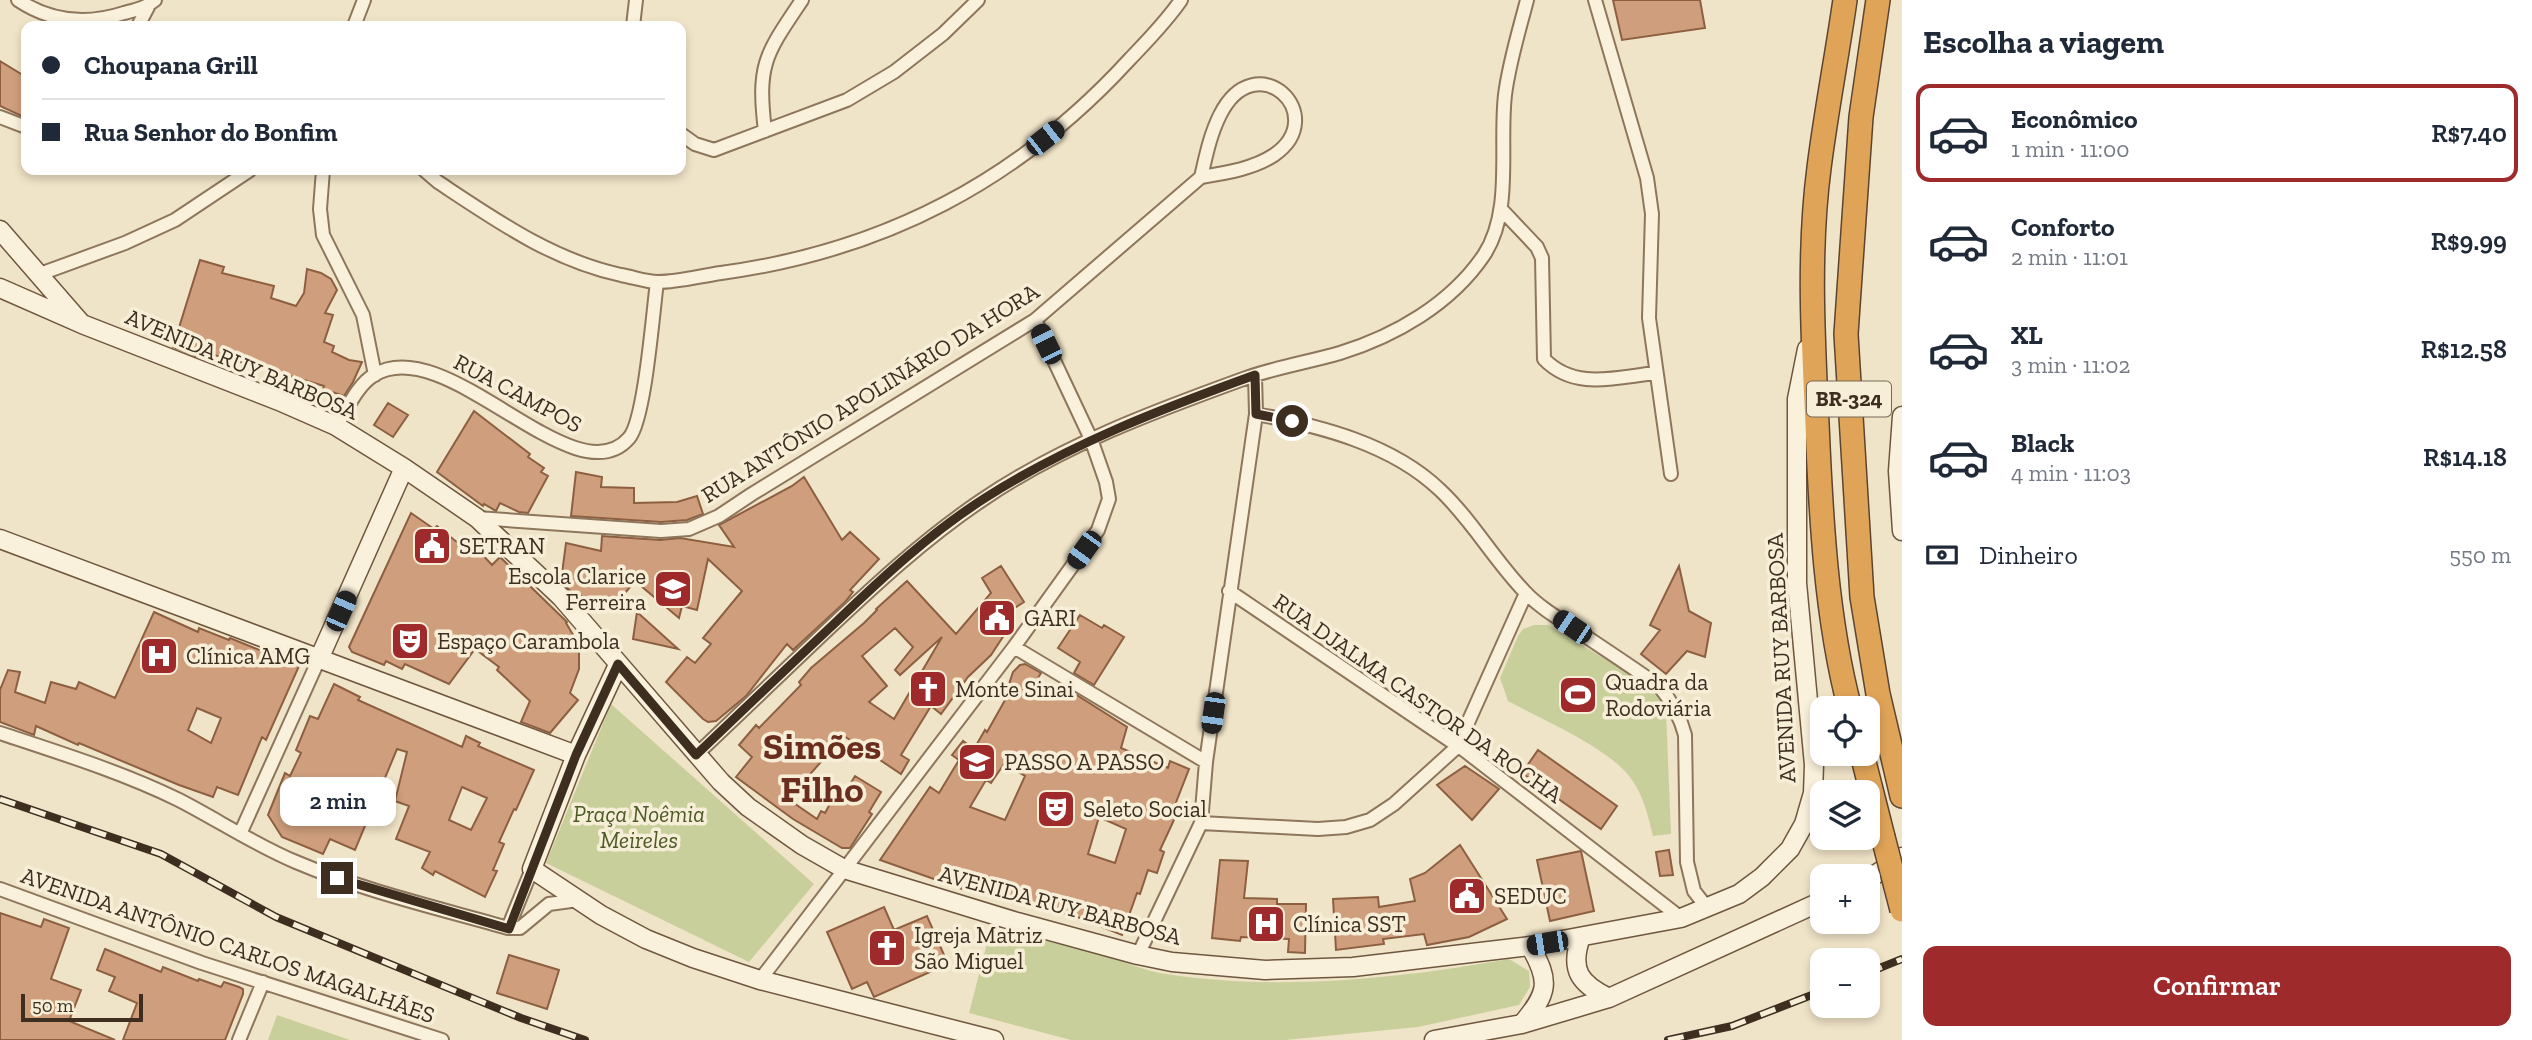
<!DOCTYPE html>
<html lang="pt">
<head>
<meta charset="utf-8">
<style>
  body { margin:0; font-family:"Zilla Slab",serif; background:#f2f2f3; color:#1f2937; height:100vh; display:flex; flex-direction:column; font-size:26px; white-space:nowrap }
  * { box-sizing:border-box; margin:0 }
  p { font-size:23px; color:#747a83 }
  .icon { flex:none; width:38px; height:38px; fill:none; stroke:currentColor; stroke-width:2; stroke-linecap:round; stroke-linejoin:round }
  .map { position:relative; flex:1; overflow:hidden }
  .panel { display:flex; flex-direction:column; background:#fff; width:630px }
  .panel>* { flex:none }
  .banner { position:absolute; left:21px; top:21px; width:665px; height:154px; border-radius:14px; box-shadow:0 4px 10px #0003; display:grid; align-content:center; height:154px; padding:0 21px; background:#fff }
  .controls { position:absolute; left:1810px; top:696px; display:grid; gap:14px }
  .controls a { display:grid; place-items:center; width:70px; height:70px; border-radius:14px; background:#fff; box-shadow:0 4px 10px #0003; font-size:35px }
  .scale { position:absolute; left:21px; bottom:18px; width:122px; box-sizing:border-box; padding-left:7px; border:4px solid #3d2e20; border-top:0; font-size:19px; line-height:24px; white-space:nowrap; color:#3d2e20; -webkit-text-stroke:5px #f7eed8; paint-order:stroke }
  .end { position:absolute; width:32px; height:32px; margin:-16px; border:9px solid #3d2e20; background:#fff; box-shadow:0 0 0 4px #fff }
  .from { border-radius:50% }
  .bubble { position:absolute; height:49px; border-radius:14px; background:#fff; box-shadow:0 4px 10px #0003; font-size:23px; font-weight:600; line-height:49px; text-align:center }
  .car { position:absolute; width:21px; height:42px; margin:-21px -10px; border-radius:9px; box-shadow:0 0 5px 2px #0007; background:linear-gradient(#222 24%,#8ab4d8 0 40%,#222 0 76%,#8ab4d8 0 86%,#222 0) }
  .banner b { display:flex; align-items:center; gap:24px; height:66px; font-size:26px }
  .banner b+b { border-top:2px solid #e0e1e3 }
  .banner i { width:18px; height:18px; background:#1f2937 }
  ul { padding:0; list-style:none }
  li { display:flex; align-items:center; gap:21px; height:98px; margin:0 14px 10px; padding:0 7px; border:4px solid transparent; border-radius:14px }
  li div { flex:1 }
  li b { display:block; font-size:26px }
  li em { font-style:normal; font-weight:600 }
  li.on { border-color:#9e2a2b }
  li>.icon { width:63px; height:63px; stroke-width:1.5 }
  h2 { padding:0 21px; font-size:32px; line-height:84px }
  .pay { display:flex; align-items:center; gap:18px; height:77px; padding:0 21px; font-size:26px }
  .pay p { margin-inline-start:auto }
  .action { display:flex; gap:14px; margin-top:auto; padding:14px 21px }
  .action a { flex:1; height:80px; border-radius:14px; background:#9e2a2b; color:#fff; font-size:28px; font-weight:600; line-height:80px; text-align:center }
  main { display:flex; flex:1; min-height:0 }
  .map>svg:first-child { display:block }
  .green { fill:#c9cf9b }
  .building { fill:#cf9f7d; stroke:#8d5f41; stroke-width:2; fill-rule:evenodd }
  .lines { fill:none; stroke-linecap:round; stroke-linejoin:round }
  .street-casing { stroke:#8d765c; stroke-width:16 }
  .secondary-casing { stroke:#6f573f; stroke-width:21 }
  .highway-casing { stroke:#5b4430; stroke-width:26 }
  .street { stroke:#faf1dc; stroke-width:12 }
  .secondary { stroke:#faf1dc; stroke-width:18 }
  .highway { stroke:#e0a458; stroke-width:23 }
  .rail-casing { stroke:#3d2e20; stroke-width:8 }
  .rail { stroke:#f7eed8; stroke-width:5; stroke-dasharray:16; stroke-linecap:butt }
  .highway-bridge-casing { stroke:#5b4430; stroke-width:26; stroke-linecap:butt }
  .highway-bridge { stroke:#e0a458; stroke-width:23 }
  .route { stroke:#3d2e20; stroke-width:9 }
  .labels { text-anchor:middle; stroke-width:7; stroke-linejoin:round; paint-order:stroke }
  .shield { fill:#f7eed8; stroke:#756857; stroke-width:2 }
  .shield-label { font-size:21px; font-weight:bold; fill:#3d2e20 }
  .street-label { font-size:23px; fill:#3d2e20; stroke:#f7eed8 }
  .poi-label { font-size:23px; fill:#3d2e20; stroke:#f7eed8; text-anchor:start }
  .park-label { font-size:23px; font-style:italic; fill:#4d5a26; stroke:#f7eed8 }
  .town-label { font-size:37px; font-weight:bold; fill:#6b2e1e; stroke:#f7eed8 }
</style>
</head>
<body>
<main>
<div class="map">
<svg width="1902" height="1040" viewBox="0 0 1902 1040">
  <rect width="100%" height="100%" fill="#f0e4c8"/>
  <path class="green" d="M1534 625H1548L1654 688 1663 698 1666 711 1671 834 1653 836C1648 816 1644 797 1632 780 1609 747 1544 721 1508 701L1500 678 1518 636 1523 629Z
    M611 704 814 884 749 962 546 863Z
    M991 928C1032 938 1074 946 1115 959 1130 964 1144 970 1160 973 1274 992 1396 979 1509 959L1529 971 1530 987 1519 1005 1418 1027 1285 1040H1071L969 1013Z
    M277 1015 350 1040H268Z"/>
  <path class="building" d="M1613 0H1700L1705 28 1622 40Z
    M0 61 26 77V118L0 106Z
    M200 260 224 267 222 273 274 286 271 298 296 306 304 293 307 269 321 273 331 279 337 290 325 313 333 315 324 342 334 346 332 352 349 360 362 362 353 382 344 396 323 389 324 386 266 369 199 351 198 357 173 347Z
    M388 403 408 415 393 437 374 425Z
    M474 411 530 454 528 457 544 468 541 472 548 476 528 513 519 512 500 503 496 511 484 504 483 506 437 472Z
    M576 472 602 477 601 487 634 488V503L677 502 697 496 703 514 687 520 661 522 571 516Z
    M804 477 842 540 850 532 879 559 850 590 853 592 845 602 793 650 787 644 746 696 716 721 708 722 703 719 666 682 687 657 695 663 711 644 703 638 742 591 708 559 697 610 682 606 679 618 635 581 616 604 573 594 561 581 566 543 601 551 602 536 660 540 680 538 734 547 719 525 792 486Z
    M411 513 434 529 437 526 458 543 465 536 492 565 500 557 567 622 566 623 579 645V669L570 693 578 700 550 733 521 722 530 701 497 670 499 667 475 649 449 684 405 664 402 669 386 661 384 665 352 652 349 647Z
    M1001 566 1024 602 1002 616 1010 626 991 655 968 677 941 714 931 706 901 755 909 760 901 774 844 736 788 799 817 819 821 811 825 813 836 793 842 797 855 776 881 792 869 812 872 814 850 848H842L793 819 736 777 752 757 739 745 756 725 759 728 801 685 799 682 811 668 864 623 877 610 876 609 907 581 956 634 991 593 982 578ZM895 628 913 647 895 670 900 675 942 637 894 719 869 702 887 686 862 656Z
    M1679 566 1689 611 1711 623 1705 657 1687 651 1666 674 1641 654 1660 630 1650 625Z
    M154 612 198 632 199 628 229 640 230 638 299 666 266 740 262 737 238 795 217 787 213 797 179 785 79 743 78 745 36 726 34 735 0 722V690L8 670 20 672 15 692 45 703 51 682 76 689 79 682 115 698ZM197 708 221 718 211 743 188 730Z
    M637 612 678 649 633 639Z
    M1080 615 1102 628 1104 625 1124 637 1094 685 1074 673 1080 662 1058 648Z
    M1025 664 1041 673 1033 686 1059 698 1064 687 1127 727 1121 748 1168 768 1170 761 1189 769 1175 805 1179 806 1173 822 1160 850 1164 852 1157 873 1148 870 1140 894 1137 893 1122 935 1075 916 966 888 965 890 880 860 930 787 939 793 959 760 952 755 963 741 974 749 985 730 987 732 1013 686 1009 684 1013 672 1020 665ZM1004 764 1025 776 1005 820 970 807 986 780 991 783ZM1099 817 1126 829 1115 863 1088 854Z
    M334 684 360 697 358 700 462 747 466 736 480 743 478 746 534 770 516 810 514 809 499 842 504 844 493 870 497 871 485 897 435 871 433 875 422 868 430 852 396 839 409 806 395 801 407 752 397 749 355 850 330 839 323 854 282 837 268 815 285 773 290 776 301 753 296 750 310 716 318 719ZM462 787 487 798 471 830 449 820Z
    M1538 750 1617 806 1601 829 1522 773Z
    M1465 766 1499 789 1472 820 1437 785Z
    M1460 845 1507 919 1469 937 1427 945 1424 934 1383 939 1384 944 1336 950 1333 899 1378 897 1379 907 1415 901 1410 879 1425 873Z
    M1669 850 1673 875 1660 876 1656 852Z
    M1581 851 1594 911 1550 921 1537 860Z
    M1220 860 1248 861 1244 898 1277 899V904H1306L1305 953 1288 952 1289 939 1241 937 1240 941 1212 938Z
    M884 907 894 930 927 916 948 964 874 997 867 982 852 989 827 932Z
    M0 913 41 927 44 919 69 928 51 979 81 990 69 1021 115 1040H0Z
    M105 949 161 972 163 967 198 981 199 979 221 987 224 982 239 987 243 989V994L225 1040H123L137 1003 109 991 115 977 97 970Z
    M509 955 559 970 547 1009 497 993Z"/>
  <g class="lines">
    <defs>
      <path id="street" d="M18 0C51 22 87 25 124 13 135 10 146 8 155 0
        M1595 0 1647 178 1652 214 1649 318 1671 474
        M138 26 149 5
        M354 26 364 0
        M633 26 636 0
        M0 117 26 127
        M765 131C757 64 765 55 802 0
        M681 134 695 144 714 150 847 100 894 72 943 34 978 0
        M323 170 320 209 323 235 363 315 375 375
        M424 170 438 182C497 221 552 260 621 275 633 277 646 282 658 282 678 282 700 276 721 273 884 251 1018 181 1129 60 1147 41 1166 22 1181 0
        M1501 209 1537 247 1542 258 1544 359C1575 391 1616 377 1656 373
        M40 274 125 243 175 220 250 170
        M1256 414C1320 426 1392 444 1440 490 1472 520 1494 560 1525 592 1538 606 1556 617 1572 627 1601 647 1631 666 1660 687 1672 702 1680 716 1685 735L1687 862 1694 891 1708 909
        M336 426C347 410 357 385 374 375 446 330 575 501 629 438 645 420 653 311 657 282
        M477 518 661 531 689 529 719 516 752 494 1035 320 1201 177C1225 173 1253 169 1274 155 1332 115 1256 43 1220 115 1210 135 1206 156 1201 177
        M1229 591 1464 750 1681 918
        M1014 647 1206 762
        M0 733C60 753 122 772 179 800 218 820 255 845 296 862 364 891 438 908 508 928H520L549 904 578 900
        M696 755C739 714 781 674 824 633 874 586 924 539 982 500 1063 445 1155 411 1246 378 1277 367 1309 362 1340 353 1395 336 1451 304 1484 255 1513 211 1499 146 1505 95 1509 63 1519 31 1527 0
        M1201 823 1318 829 1346 827 1370 820 1394 804 1457 747 1526 593
        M240 834 319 659
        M0 889 202 963 442 1040
        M508 928 532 869
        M1138 955 1201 823 1206 762 1256 414 1255 375
        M760 980 1014 647 1098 530 1109 499 1106 482 1091 439 1035 320
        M239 1040 263 982"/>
      <path id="secondary" d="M0 230 80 322
        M0 288 82 324 279 401 336 426 404 468 477 518 561 597 721 782 748 807 802 845 844 869 1017 922 1138 955 1172 962 1265 970 1353 967 1530 946 1681 918 1739 894 1762 877 1790 849 1804 824 1813 793 1814 765 1797 583V399L1807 349
        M1902 416 1898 471 1902 531
        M0 539 576 755
        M319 659 404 468
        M618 665 576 755 532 869 601 915 646 939 693 958 760 980 994 1040
        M1867 880 1902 857
        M1581 937C1569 970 1580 984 1609 998
        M1522 1024C1548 993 1551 982 1530 946
        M1434 1040 1522 1024 1609 998 1822 901"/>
      <path id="highway" d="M1845 0C1837 56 1826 112 1819 168 1808 252 1813 339 1817 424 1821 517 1826 618 1850 709
        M1878 0 1861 117 1846 334 1862 597 1878 694 1902 796
        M1862 754 1883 837"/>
    </defs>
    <use href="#street" class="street-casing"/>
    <use href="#secondary" class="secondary-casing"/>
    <use href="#highway" class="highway-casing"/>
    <use href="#street" class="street"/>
    <use href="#secondary" class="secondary"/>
    <use href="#highway" class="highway"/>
    <defs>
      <path id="rail" d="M0 799 161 854 276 917 521 1018 585 1040
        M1867 973 1902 959
        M1668 1040 1732 1026 1822 991"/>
    </defs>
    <use href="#rail" class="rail-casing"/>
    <use href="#rail" class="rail"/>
    <defs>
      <path id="highway-bridge" d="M1883 837 1902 910"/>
    </defs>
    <use href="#highway-bridge" class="highway-bridge-casing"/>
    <use href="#highway-bridge" class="highway-bridge"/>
  </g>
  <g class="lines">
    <path class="route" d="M337 878 509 929 576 755 618 664 696 755C742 711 788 667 835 623 882 578 930 533 985 498 1070 444 1161 409 1255 375L1256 414 1292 421"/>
  </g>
  <defs>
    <symbol id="civic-square" viewBox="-11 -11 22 22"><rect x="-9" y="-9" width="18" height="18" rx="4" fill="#9e2a2b" stroke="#f7eed8"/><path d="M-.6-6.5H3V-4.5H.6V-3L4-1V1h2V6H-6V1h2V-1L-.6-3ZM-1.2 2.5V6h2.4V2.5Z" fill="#fff"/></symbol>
    <symbol id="school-square" viewBox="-11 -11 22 22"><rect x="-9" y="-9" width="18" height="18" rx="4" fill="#9e2a2b" stroke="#f7eed8"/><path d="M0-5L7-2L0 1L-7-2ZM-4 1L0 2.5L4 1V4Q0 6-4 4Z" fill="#fff"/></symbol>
    <symbol id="theatre-square" viewBox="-11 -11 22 22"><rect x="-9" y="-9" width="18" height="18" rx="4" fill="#9e2a2b" stroke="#f7eed8"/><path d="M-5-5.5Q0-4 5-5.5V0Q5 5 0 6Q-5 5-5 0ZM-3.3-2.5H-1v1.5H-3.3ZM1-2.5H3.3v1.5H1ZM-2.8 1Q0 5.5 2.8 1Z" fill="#fff"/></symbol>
    <symbol id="hospital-square" viewBox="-11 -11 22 22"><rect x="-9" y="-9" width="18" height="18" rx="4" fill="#9e2a2b" stroke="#f7eed8"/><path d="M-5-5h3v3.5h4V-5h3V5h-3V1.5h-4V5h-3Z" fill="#fff"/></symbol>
    <symbol id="church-square" viewBox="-11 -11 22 22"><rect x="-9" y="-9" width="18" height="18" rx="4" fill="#9e2a2b" stroke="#f7eed8"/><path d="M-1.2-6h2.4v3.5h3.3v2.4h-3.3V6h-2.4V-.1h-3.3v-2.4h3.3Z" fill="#fff"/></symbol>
    <symbol id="stadium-square" viewBox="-11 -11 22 22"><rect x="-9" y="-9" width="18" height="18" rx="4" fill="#9e2a2b" stroke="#f7eed8"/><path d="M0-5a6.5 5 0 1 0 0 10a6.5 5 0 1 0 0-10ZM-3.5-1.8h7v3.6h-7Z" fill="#fff"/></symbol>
  </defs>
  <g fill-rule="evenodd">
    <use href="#civic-square" x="410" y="524" width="44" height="44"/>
    <use href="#school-square" x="651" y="567" width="44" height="44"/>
    <use href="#civic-square" x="975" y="596" width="44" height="44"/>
    <use href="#theatre-square" x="388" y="619" width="44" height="44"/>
    <use href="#hospital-square" x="137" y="634" width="44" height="44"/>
    <use href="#church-square" x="906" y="667" width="44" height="44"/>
    <use href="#stadium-square" x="1556" y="673" width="44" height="44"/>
    <use href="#school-square" x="955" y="740" width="44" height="44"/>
    <use href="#theatre-square" x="1034" y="787" width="44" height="44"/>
    <use href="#civic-square" x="1445" y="874" width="44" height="44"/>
    <use href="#hospital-square" x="1244" y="902" width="44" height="44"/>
    <use href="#church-square" x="865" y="926" width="44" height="44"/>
  </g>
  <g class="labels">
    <rect class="shield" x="1807" y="381.5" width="84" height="35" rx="5"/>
    <g class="shield-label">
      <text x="1849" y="406">BR-324</text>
    </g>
    <g class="street-label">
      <text transform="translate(242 364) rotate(23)" y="8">AVENIDA RUY BARBOSA</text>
      <text transform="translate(518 393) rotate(28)" y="8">RUA CAMPOS</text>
      <text transform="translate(870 393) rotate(-32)" y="8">RUA ANTÔNIO APOLINÁRIO DA HORA</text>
      <text transform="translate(1781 658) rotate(-93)" y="8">AVENIDA RUY BARBOSA</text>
      <text transform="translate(1418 698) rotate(35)" y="8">RUA DJALMA CASTOR DA ROCHA</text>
      <text transform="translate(1060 905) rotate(15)" y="8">AVENIDA RUY BARBOSA</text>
      <text transform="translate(228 945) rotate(19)" y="8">AVENIDA ANTÔNIO CARLOS MAGALHÃES</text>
    </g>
    <g class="poi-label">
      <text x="459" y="554">SETRAN</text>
      <text x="646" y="584" text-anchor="end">Escola Clarice<tspan x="646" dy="26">Ferreira</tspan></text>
      <text x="1024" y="626">GARI</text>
      <text x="437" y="649">Espaço Carambola</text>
      <text x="186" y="664">Clínica AMG</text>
      <text x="1605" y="690">Quadra da<tspan x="1605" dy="26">Rodoviária</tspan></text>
      <text x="955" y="697">Monte Sinai</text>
      <text x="1004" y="770">PASSO A PASSO</text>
      <text x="1083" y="817">Seleto Social</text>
      <text x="1494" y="904">SEDUC</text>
      <text x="1293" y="932">Clínica SST</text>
      <text x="914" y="943">Igreja Matriz<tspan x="914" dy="26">São Miguel</tspan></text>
    </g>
    <g class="park-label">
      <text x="639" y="822">Praça Noêmia<tspan x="639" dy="26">Meireles</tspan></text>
    </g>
    <g class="town-label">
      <text x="822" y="759">Simões<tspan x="822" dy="43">Filho</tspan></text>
    </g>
  </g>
</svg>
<div class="controls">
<a><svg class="icon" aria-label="locate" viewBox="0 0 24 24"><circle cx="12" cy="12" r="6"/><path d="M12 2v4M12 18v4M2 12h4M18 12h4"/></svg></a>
<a><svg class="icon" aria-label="layers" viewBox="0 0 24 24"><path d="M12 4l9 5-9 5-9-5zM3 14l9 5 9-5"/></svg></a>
<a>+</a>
<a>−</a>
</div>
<div class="scale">50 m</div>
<i class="end from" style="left:1292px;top:421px"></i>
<i class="end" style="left:337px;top:878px"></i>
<div class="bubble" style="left:280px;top:777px;width:116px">2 min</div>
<i class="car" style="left:1045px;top:138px;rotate:52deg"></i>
<i class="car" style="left:1046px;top:344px;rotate:334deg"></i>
<i class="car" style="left:1084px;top:550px;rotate:216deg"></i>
<i class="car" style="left:341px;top:611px;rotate:24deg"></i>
<i class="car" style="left:1572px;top:627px;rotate:304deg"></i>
<i class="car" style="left:1213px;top:713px;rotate:188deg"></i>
<i class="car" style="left:1547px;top:943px;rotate:261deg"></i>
<div class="banner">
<b><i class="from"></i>Choupana Grill</b>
<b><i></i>Rua Senhor do Bonfim</b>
</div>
</div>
<section class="panel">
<h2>Escolha a viagem</h2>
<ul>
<li class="on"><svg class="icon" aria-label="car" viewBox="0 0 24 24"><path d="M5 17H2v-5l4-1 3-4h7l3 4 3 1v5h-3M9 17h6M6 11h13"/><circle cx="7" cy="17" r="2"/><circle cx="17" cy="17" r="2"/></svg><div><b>Econômico</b><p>1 min · 11:00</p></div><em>R$7.40</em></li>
<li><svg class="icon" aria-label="car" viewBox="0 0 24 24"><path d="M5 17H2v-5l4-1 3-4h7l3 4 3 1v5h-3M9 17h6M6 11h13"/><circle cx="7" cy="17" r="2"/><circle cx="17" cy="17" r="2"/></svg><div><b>Conforto</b><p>2 min · 11:01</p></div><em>R$9.99</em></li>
<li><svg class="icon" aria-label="car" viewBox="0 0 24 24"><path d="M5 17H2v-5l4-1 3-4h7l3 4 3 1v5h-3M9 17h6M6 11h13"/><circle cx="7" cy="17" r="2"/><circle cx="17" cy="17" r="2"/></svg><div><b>XL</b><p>3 min · 11:02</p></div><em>R$12.58</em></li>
<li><svg class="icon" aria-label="car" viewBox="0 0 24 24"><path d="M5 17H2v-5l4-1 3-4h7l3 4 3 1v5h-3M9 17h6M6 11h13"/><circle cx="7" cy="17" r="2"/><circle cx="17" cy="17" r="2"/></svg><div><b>Black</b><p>4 min · 11:03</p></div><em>R$14.18</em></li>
</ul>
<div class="pay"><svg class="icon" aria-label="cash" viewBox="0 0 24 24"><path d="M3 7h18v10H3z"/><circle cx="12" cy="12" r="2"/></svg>Dinheiro<p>550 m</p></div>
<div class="action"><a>Confirmar</a></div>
</section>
</main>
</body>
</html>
